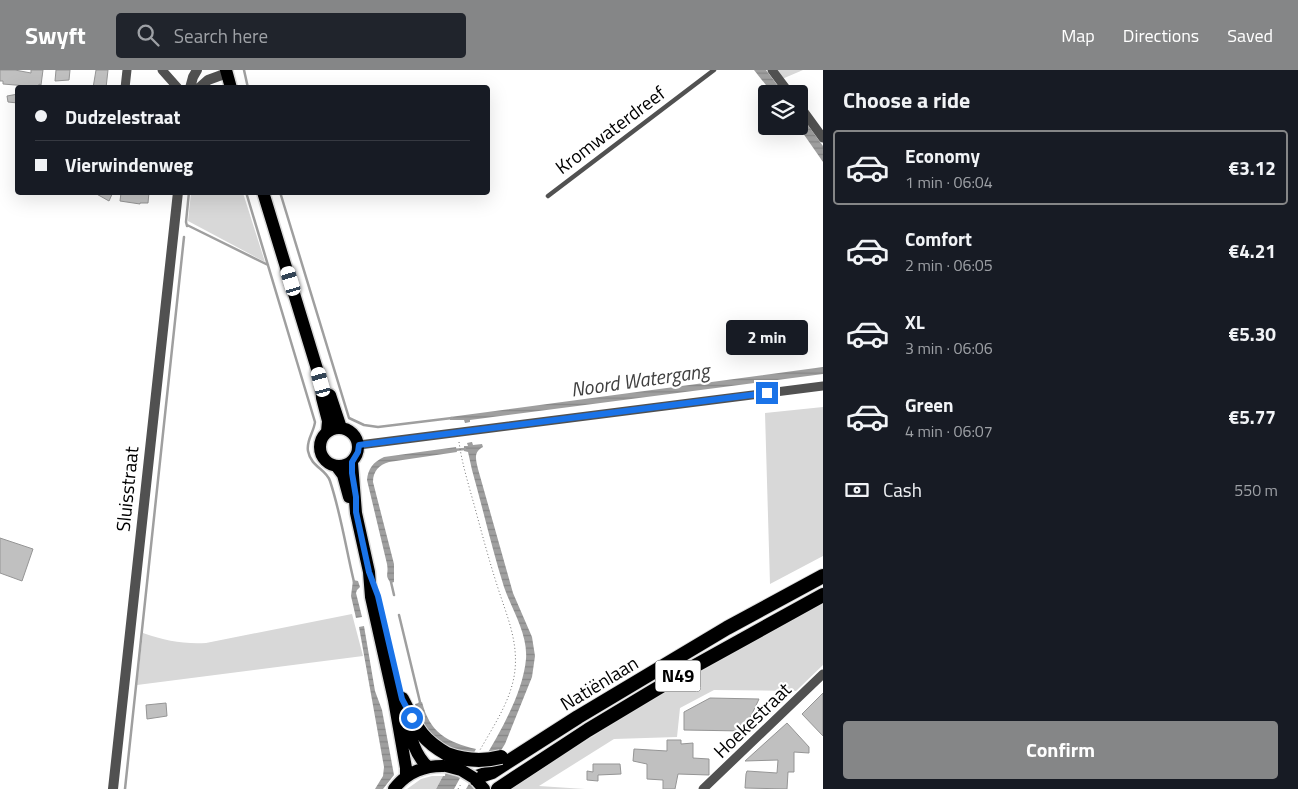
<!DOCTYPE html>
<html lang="en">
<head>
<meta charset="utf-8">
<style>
  body { margin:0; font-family:"Titillium Web",sans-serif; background:#20242c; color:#f1f3f6; height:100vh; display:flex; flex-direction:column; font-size:19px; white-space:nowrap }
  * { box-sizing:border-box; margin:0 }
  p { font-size:16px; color:#9ea1a6 }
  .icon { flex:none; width:28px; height:28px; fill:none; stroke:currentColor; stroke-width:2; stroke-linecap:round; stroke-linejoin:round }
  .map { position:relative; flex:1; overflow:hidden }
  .details { display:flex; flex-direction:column; background:#171b24; width:475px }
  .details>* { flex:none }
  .top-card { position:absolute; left:15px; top:15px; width:475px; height:110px; border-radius:5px; box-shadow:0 5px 20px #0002; display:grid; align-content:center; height:110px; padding:0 20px; background:#171b24 }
  .controls { position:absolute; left:758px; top:15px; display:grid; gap:10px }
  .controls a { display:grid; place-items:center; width:50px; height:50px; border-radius:5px; background:#171b24; box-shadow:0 5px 20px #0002; font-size:25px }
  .end { position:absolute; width:22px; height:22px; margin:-11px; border:6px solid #1a73e8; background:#fff; box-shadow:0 0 0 2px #fff }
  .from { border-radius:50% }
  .bubble { position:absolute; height:35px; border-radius:5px; background:#171b24; box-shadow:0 5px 20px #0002; font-size:16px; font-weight:700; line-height:35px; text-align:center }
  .car { position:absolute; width:15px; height:30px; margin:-15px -8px; border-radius:6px; box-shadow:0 0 4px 1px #0007; background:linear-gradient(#fff 24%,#345 0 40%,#fff 0 76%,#345 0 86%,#fff 0) }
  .top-card b { display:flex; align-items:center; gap:18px; height:48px; font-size:19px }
  .top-card b+b { border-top:1px solid #363941 }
  .top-card i { width:12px; height:12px; background:#f1f3f6 }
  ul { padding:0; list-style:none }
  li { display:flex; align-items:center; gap:15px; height:75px; margin:0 10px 8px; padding:0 10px; border:2px solid transparent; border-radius:5px }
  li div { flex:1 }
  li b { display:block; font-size:19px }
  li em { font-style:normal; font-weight:700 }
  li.selected { border-color:#858687 }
  li>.icon { width:45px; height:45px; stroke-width:1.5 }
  h2 { padding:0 20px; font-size:22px; line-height:60px }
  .pay { display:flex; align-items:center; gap:12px; height:55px; padding:0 20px; font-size:19px }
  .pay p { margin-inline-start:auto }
  .button { display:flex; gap:10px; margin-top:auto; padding:10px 20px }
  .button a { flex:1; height:58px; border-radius:5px; background:#858687; color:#fff; font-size:20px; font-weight:700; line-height:58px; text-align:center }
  header { display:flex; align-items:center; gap:30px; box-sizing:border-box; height:70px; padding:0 25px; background:#858687; color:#fff }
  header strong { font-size:24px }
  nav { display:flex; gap:28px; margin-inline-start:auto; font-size:18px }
  .search { width:350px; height:45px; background:#20242c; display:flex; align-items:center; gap:12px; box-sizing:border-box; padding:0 18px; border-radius:5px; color:#9ea1a6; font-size:19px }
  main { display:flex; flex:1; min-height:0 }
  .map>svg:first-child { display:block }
  .green { fill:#d8d8d8 }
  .water { fill:url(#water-rules) }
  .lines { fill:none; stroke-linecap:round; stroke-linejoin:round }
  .stream { stroke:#9f9f9f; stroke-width:2.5 }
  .building { fill:#c0c0c0; stroke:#959595 }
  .primary-casing { stroke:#dbdbdb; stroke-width:15 }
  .trunk-casing { stroke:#dbdbdb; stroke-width:16 }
  .path { stroke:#737373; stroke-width:1; stroke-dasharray:1 2.5; stroke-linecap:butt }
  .service { stroke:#515151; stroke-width:4.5 }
  .minor { stroke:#515151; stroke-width:9 }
  .tertiary { stroke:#515151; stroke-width:10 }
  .primary { stroke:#000; stroke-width:12 }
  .trunk { stroke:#000; stroke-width:14 }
  .primary-bridge-casing { stroke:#dbdbdb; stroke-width:15; stroke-linecap:butt }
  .trunk-bridge-casing { stroke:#dbdbdb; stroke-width:16; stroke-linecap:butt }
  .primary-bridge { stroke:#000; stroke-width:12 }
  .trunk-bridge { stroke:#000; stroke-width:14 }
  .route { stroke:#1a73e8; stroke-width:6 }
  .labels { text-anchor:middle; stroke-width:4.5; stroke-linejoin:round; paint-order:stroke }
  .shield { fill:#fff; stroke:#4c4c4c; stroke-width:1 }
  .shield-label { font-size:18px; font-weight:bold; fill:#000 }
  .street-label { font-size:19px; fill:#000; stroke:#fff }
  .water-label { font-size:20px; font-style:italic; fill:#404040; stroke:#fff }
</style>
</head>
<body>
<header>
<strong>Swyft</strong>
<div class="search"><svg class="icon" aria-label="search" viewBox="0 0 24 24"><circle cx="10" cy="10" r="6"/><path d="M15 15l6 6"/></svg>Search here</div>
<nav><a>Map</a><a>Directions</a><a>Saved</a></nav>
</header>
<main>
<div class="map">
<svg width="823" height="719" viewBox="0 0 823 719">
  <defs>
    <pattern id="water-rules" width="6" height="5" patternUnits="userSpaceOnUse" patternTransform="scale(1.25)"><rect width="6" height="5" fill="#9f9f9f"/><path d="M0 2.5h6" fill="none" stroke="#878787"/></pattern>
  </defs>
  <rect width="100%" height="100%" fill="#fff"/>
  <path class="green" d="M776 0H803L782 9Z
    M191 123H243L265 192 188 151Z
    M823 337V486L770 514 765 343Z
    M823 533V595L796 621 714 620 680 638 677 667 614 669 539 716 585 719H511C612 652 716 591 823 533Z
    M352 544 363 586 137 615 143 563C166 571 182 574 206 573Z
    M432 706H443L436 719H407L421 709Z"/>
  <path class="water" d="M754 0H766L784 24H773Z
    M799 43 823 76V92L798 56Z
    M823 297V304L470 350V352L465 353 464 350H450V347Z
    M472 372 473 375 482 374 483 377C473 382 476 390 478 399L513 523 532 567 535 586 532 607 505 674 477 719H466C488 682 522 632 526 589 528 564 512 540 504 517 492 479 483 439 472 400L468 382 464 381V376H468L467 373Z
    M456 377 457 382 389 392C379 395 373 401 373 412L394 494V512L391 513C384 504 389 506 387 494L367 410C368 399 373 392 384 387Z
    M353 510 358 511 360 517 357 520 356 523 362 547 356 548 351 526Z
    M364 556 375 621 382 640 394 705 383 719H375L383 706 384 697 359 557Z
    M422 632C430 663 447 672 476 679L454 719H436L443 706H445L448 677C431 666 420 654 415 634Z"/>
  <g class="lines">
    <path class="stream" d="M244 0 248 18
      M246 122 315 352C314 362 306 370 308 381 311 397 326 399 330 411 341 444 346 479 354 512
      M280 122 349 348 364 355 378 357 452 348
      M187 155 268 195
      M187 156 186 152 189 122
      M453 380 465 379
      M391 512 394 525
      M399 545 420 632 419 635
      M125 719 184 167"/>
  </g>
  <path class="building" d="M0 0H15L31 3V0H43L41 15 39 14V17L3 14V11H0Z
    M56 0H70L69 10 55 11Z
    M96 0H108L106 18H93Z
    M18 24V33L8 32 7 26Z
    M93 122H113L109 131Z
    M132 122H149L148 133H140V134L120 131 121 123 131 124Z
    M0 468 33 479 22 511 0 503Z
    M823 623V666L802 644Z
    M710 628 759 629 744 661 684 660V642Z
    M166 633 167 646 147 649 146 635Z
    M787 653 809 677V683L794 682V702H788L787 719 745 718 746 704 747 701 777 703 778 690 745 691Z
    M667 670H681V674L693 673V688L709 689V705L678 704 675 719H663V710L647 709V694L633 691 634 679 667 681Z
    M593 694H620L621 704 598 705V711L587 710V701L593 702Z"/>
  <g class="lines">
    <defs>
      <path id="primary" d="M226 0 231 18
        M263 122 321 312 322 328 328 351 327 362
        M330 325 341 358
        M320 377a19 19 0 1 1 38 0a19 19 0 1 1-38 0Z
        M352 393 356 443 369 502 371 527 394 630 406 698V706
        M337 397 343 405 349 427
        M405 641C410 662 412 682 428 697
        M474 708 484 719
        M394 719C407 702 425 695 446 696"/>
      <path id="trunk" d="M402 629C416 656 420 669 447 684
        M474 708 492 702 578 647 727 558 823 506
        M498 719 588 660 693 597 823 525"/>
    </defs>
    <use href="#primary" class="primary-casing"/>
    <use href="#trunk" class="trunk-casing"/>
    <path class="path" d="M459 372C462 394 469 416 475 438 482 464 489 490 497 515 506 544 518 569 515 600 512 629 494 655 480 680
      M458 719 461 714"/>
    <path class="service" d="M548 126 714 0"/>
    <path class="minor" d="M162 0 178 18
      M772 0 790 24
      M125 18 127 0
      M799 35 823 68
      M359 375 823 316
      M703 719 823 604"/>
    <path class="tertiary" d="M190 18 193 7 197 0
      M199 18 208 10 227 3
      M113 719 178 122"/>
    <use href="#primary" class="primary"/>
    <use href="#trunk" class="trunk"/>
    <defs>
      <path id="primary-bridge" d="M446 696 461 700 474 708"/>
      <path id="trunk-bridge" d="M447 684C466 691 482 692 501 687"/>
    </defs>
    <use href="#primary-bridge" class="primary-bridge-casing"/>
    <use href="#trunk-bridge" class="trunk-bridge-casing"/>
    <use href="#primary-bridge" class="primary-bridge"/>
    <use href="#trunk-bridge" class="trunk-bridge"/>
  </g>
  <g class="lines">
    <path class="route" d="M412 648 402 629 378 526 369 502 356 442V427L352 403V392L358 382 359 375 767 323"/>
  </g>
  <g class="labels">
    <rect class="shield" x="655.5" y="590.5" width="45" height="31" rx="4"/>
    <g class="shield-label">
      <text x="678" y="612">N49</text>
    </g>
    <g class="street-label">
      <text transform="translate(610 60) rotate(-37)" y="7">Kromwaterdreef</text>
      <text transform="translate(127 419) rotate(-84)" y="7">Sluisstraat</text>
      <text transform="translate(599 613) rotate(-31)" y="7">Natiënlaan</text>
      <text transform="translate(752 650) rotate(-44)" y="7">Hoekestraat</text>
    </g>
    <g class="water-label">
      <text transform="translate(640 310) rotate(-8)" y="7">Noord Watergang</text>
    </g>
  </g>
</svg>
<div class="controls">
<a><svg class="icon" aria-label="layers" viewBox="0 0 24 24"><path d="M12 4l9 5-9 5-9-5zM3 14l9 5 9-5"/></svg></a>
</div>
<i class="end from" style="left:412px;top:648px"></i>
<i class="end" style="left:767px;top:323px"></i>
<div class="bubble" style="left:726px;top:250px;width:82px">2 min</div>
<i class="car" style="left:291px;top:211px;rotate:343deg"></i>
<i class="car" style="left:321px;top:312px;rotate:345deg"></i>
<div class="top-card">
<b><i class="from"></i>Dudzelestraat</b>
<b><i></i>Vierwindenweg</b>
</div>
</div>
<section class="details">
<h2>Choose a ride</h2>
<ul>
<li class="selected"><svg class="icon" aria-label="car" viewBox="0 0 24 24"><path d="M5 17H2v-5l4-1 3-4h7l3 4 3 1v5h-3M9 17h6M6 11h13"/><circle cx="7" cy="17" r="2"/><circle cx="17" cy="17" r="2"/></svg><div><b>Economy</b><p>1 min · 06:04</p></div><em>€3.12</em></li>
<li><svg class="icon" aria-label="car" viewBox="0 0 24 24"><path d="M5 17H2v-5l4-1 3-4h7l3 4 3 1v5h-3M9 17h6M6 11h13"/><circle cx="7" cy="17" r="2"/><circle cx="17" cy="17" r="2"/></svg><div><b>Comfort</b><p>2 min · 06:05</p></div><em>€4.21</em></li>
<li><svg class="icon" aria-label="car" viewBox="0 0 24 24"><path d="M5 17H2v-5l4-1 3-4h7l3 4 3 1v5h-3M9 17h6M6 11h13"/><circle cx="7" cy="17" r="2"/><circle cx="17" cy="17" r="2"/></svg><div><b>XL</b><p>3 min · 06:06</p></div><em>€5.30</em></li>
<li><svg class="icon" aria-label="car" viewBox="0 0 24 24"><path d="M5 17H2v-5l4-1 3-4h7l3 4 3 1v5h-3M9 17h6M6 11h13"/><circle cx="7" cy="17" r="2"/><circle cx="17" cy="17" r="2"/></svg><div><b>Green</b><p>4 min · 06:07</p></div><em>€5.77</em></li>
</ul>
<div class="pay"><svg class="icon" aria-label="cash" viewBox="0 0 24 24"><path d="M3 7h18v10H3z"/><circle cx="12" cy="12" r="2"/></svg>Cash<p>550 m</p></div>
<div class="button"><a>Confirm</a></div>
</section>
</main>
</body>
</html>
